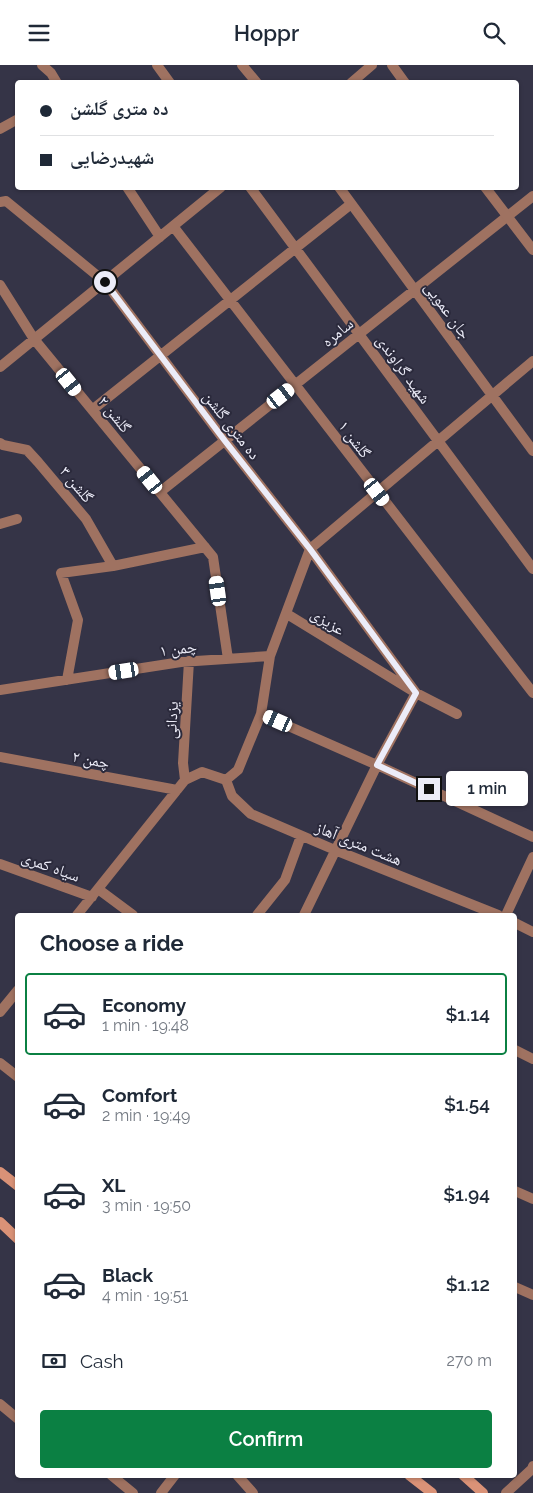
<!DOCTYPE html>
<html lang="en">
<head>
<meta charset="utf-8">
<style>
  body { margin:0; font-family:Raleway,"Noto Naskh Arabic",sans-serif; background:#f2f2f3; color:#1f2937; height:100vh; display:flex; flex-direction:column; font-size:19px; white-space:nowrap }
  * { box-sizing:border-box; margin:0 }
  p { font-size:16px; color:#747a83 }
  .icon { flex:none; width:28px; height:28px; fill:none; stroke:currentColor; stroke-width:2; stroke-linecap:round; stroke-linejoin:round }
  .map { position:relative; flex:1; overflow:hidden }
  .side { position:absolute; left:15px; top:848px; width:502px; height:565px; display:flex; flex-direction:column; background:#fff; border-radius:5px; box-shadow:0 1px 4px #0004 }
  .side>* { flex:none }
  .hud { position:absolute; left:15px; top:15px; width:504px; height:110px; border-radius:5px; box-shadow:0 1px 4px #0004; display:grid; align-content:center; height:110px; padding:0 25px; background:#fff }
  .end { position:absolute; width:22px; height:22px; margin:-11px; border:6px solid #ececf8; background:#111; box-shadow:0 0 0 2px #111 }
  .from { border-radius:50% }
  .bubble { position:absolute; height:35px; border-radius:5px; background:#fff; box-shadow:0 1px 4px #0004; font-size:16px; font-weight:600; line-height:35px; text-align:center }
  .car { position:absolute; width:15px; height:30px; margin:-15px -8px; border-radius:6px; box-shadow:0 0 4px 1px #0007; background:linear-gradient(#fff 24%,#345 0 40%,#fff 0 76%,#345 0 86%,#fff 0) }
  .hud b { display:flex; align-items:center; gap:18px; height:48px; font-size:19px }
  .hud b+b { border-top:1px solid #e0e1e3 }
  .hud i { width:12px; height:12px; background:#1f2937 }
  ul { padding:0; list-style:none }
  li { display:flex; align-items:center; gap:15px; height:82px; margin:0 10px 8px; padding:0 15px; border:2px solid transparent; border-radius:5px }
  li div { flex:1 }
  li b { display:block; font-size:19px }
  li em { font-style:normal; font-weight:600 }
  li.current { border-color:#0b8043 }
  li>.icon { width:45px; height:45px; stroke-width:1.5 }
  h2 { padding:0 25px; font-size:22px; line-height:60px }
  .pay { display:flex; align-items:center; gap:12px; height:55px; padding:0 25px; font-size:19px }
  .pay p { margin-inline-start:auto }
  .button { display:flex; gap:10px; margin-top:auto; padding:10px 25px }
  .button a { flex:1; height:58px; border-radius:5px; background:#0b8043; color:#fff; font-size:20px; font-weight:600; line-height:58px; text-align:center }
  header { display:flex; justify-content:space-between; align-items:center; height:65px; padding:0 25px; background:#fff; font-size:22px; font-weight:600 }
  .map>svg:first-child { display:block }
  .lines { fill:none; stroke-linecap:round; stroke-linejoin:round }
  .minor { stroke:#9f7261; stroke-width:10 }
  .tertiary { stroke:#9f7261; stroke-width:10 }
  .secondary { stroke:#da9277; stroke-width:10 }
  .route { stroke:#ececf8; stroke-width:6 }
  .labels { text-anchor:middle; stroke-width:4; stroke-linejoin:round; paint-order:stroke }
  .street-label { font-size:16px; fill:#ececf8; stroke:#2b2a3c }
</style>
</head>
<body>
<header><svg class="icon" aria-label="menu" viewBox="0 0 24 24"><path d="M4 6h16M4 12h16M4 18h16"/></svg>Hoppr<svg class="icon" aria-label="search" viewBox="0 0 24 24"><circle cx="10" cy="10" r="6"/><path d="M15 15l6 6"/></svg></header>
<div class="map">
<svg width="533" height="1428" viewBox="0 0 533 1428">
  <rect width="100%" height="100%" fill="#353447"/>
  <g class="lines">
    <path class="minor" d="M42 0 51 8 57 18
      M157 0 170 18
      M242 0 257 18
      M351 18 372 0
      M0 64 18 54
      M127 122 160 172
      M250 122 533 504
      M339 122 533 386
      M0 137 6 136 105 217 225 376 310 484 416 628 377 700 304 850
      M173 161 533 628
      M0 220 34 274 213 492 228 594
      M0 302 221 122
      M92 345 351 139
      M0 378 3 380 27 385 38 397 86 454 113 501
      M160 427 533 131
      M0 459 17 454
      M287 549 416 628 457 649
      M67 615 78 555 61 508 113 501 205 482
      M0 625 181 597 270 591
      M261 649 377 700 533 772
      M0 692 177 725
      M185 715 183 698 189 596
      M226 715 232 731 251 749 335 785 498 850
      M0 799 92 832
      M98 824 133 850
      M77 850 185 715 202 707 226 715 238 705 261 649 270 591 310 484 533 296
      M257 850 285 815 301 771
      M515 858 533 867
      M0 947 18 925
      M515 985 533 994
      M0 998 18 1012
      M515 1126 533 1134
      M515 1222 533 1230
      M0 1339 18 1354
      M111 1410 133 1428
      M237 1410 253 1428
      M161 1428 175 1410"/>
    <path class="tertiary" d="M392 0 405 18
      M485 122 533 185
      M506 850 533 792
      M506 1428 532 1404 533 1401"/>
    <path class="secondary" d="M0 1107 18 1121
      M0 1157 18 1174
      M409 1410 432 1428
      M463 1410 483 1428"/>
  </g>
  <g class="lines">
    <path class="route" d="M105 217 225 376 310 484 416 628 377 700 429 724"/>
  </g>
  <g class="labels">
    <g class="street-label">
      <text transform="translate(448 245) rotate(54)" y="6">جان عمویی</text>
      <text transform="translate(337 267) rotate(-39)" y="6">سامره</text>
      <text transform="translate(404 304) rotate(54)" y="6">شهید گراوندی</text>
      <text transform="translate(115 349) rotate(51)" y="6">گلشن ۲</text>
      <text transform="translate(232 360) rotate(52)" y="6">ده متری گلشن</text>
      <text transform="translate(355 374) rotate(53)" y="6">گلشن ۱</text>
      <text transform="translate(77 419) rotate(50)" y="6">گلشن ۳</text>
      <text transform="translate(328 556) rotate(32)" y="6">عزیزی</text>
      <text transform="translate(178 583) rotate(-7)" y="6">چمن ۱</text>
      <text transform="translate(171 655) rotate(-87)" y="6">یزدانی</text>
      <text transform="translate(91 694) rotate(11)" y="6">چمن ۲</text>
      <text transform="translate(359 778) rotate(22)" y="6">هشت متری آهاز</text>
      <text transform="translate(51 801) rotate(20)" y="6">سیاه کمری</text>
    </g>
  </g>
</svg>
<i class="end from" style="left:105px;top:217px"></i>
<i class="end" style="left:429px;top:724px"></i>
<div class="bubble" style="left:446px;top:706px;width:82px">1 min</div>
<i class="car" style="left:69px;top:317px;rotate:141deg"></i>
<i class="car" style="left:281px;top:331px;rotate:52deg"></i>
<i class="car" style="left:150px;top:415px;rotate:321deg"></i>
<i class="car" style="left:377px;top:427px;rotate:142deg"></i>
<i class="car" style="left:218px;top:526px;rotate:352deg"></i>
<i class="car" style="left:124px;top:606px;rotate:261deg"></i>
<i class="car" style="left:278px;top:656px;rotate:294deg"></i>
<div class="hud">
<b><i class="from"></i>ده متری گلشن</b>
<b><i></i>شهیدرضایی</b>
</div>
<section class="side">
<h2>Choose a ride</h2>
<ul>
<li class="current"><svg class="icon" aria-label="car" viewBox="0 0 24 24"><path d="M5 17H2v-5l4-1 3-4h7l3 4 3 1v5h-3M9 17h6M6 11h13"/><circle cx="7" cy="17" r="2"/><circle cx="17" cy="17" r="2"/></svg><div><b>Economy</b><p>1 min · 19:48</p></div><em>$1.14</em></li>
<li><svg class="icon" aria-label="car" viewBox="0 0 24 24"><path d="M5 17H2v-5l4-1 3-4h7l3 4 3 1v5h-3M9 17h6M6 11h13"/><circle cx="7" cy="17" r="2"/><circle cx="17" cy="17" r="2"/></svg><div><b>Comfort</b><p>2 min · 19:49</p></div><em>$1.54</em></li>
<li><svg class="icon" aria-label="car" viewBox="0 0 24 24"><path d="M5 17H2v-5l4-1 3-4h7l3 4 3 1v5h-3M9 17h6M6 11h13"/><circle cx="7" cy="17" r="2"/><circle cx="17" cy="17" r="2"/></svg><div><b>XL</b><p>3 min · 19:50</p></div><em>$1.94</em></li>
<li><svg class="icon" aria-label="car" viewBox="0 0 24 24"><path d="M5 17H2v-5l4-1 3-4h7l3 4 3 1v5h-3M9 17h6M6 11h13"/><circle cx="7" cy="17" r="2"/><circle cx="17" cy="17" r="2"/></svg><div><b>Black</b><p>4 min · 19:51</p></div><em>$1.12</em></li>
</ul>
<div class="pay"><svg class="icon" aria-label="cash" viewBox="0 0 24 24"><path d="M3 7h18v10H3z"/><circle cx="12" cy="12" r="2"/></svg>Cash<p>270 m</p></div>
<div class="button"><a>Confirm</a></div>
</section>
</div>
</body>
</html>
